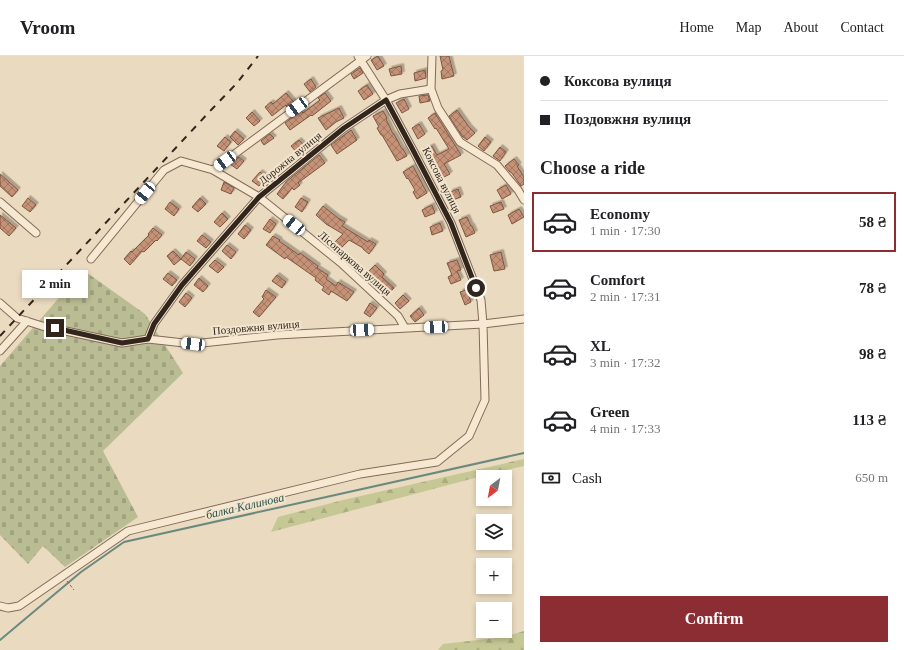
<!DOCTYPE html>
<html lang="en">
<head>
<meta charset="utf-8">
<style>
  body { margin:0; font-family:"Times New Roman",serif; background:#f2f2f2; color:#202124; height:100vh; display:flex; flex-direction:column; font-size:15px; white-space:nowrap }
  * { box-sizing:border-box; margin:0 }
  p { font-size:13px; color:#757577 }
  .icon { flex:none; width:22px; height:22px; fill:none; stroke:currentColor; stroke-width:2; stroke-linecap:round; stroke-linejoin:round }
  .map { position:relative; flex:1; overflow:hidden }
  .panel { display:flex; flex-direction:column; background:#fff; width:380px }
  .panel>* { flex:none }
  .guide { display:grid; align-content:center; height:88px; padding:0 16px; background:#fff }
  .needle { width:26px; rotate:212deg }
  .controls { position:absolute; left:476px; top:414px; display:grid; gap:8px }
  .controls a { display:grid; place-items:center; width:36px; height:36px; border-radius:0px; background:#fff; box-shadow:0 2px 6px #0003; font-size:20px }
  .end { position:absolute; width:18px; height:18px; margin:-9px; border:5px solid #32251c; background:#fff; box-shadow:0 0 0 2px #fff }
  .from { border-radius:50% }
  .bubble { position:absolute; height:28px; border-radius:0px; background:#fff; box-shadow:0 2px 6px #0003; font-size:13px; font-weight:700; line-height:28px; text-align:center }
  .car { position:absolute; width:12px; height:24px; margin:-12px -6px; border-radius:5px; box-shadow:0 0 3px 1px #0007; background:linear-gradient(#fff 24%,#345 0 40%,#fff 0 76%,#345 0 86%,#fff 0) }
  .guide b { display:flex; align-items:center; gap:14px; height:38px; font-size:15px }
  .guide b+b { border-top:1px solid #e0e0e0 }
  .guide i { width:10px; height:10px; background:#202124 }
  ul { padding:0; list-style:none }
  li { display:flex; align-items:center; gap:12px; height:60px; margin:0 8px 6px; padding:0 8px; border:2px solid transparent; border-radius:0px }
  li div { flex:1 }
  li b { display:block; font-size:15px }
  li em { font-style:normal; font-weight:700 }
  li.selected { border-color:#8c2d34 }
  li>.icon { width:36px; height:36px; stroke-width:1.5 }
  h2 { padding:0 16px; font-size:18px; line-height:48px }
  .pay { display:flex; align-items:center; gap:10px; height:44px; padding:0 16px; font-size:15px }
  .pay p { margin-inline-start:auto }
  .primary-button { display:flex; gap:8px; margin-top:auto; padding:8px 16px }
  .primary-button a { flex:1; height:46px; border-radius:0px; background:#8c2d34; color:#fff; font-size:16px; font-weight:700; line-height:46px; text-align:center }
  header { display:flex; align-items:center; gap:24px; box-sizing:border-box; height:56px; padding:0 20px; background:#fff; border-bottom:1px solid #e0e0e0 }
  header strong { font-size:19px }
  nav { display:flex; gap:22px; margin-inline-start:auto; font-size:14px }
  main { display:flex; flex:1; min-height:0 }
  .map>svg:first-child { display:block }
  .forest { fill:url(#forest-firs) }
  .cemetery { fill:url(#cemetery-stones) }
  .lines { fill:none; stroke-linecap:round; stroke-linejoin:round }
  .stream { stroke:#6a897f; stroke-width:2 }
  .building { fill:url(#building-cross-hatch); stroke:#7f5540; filter:url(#shadow) }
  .minor-casing { stroke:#826b59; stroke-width:9 }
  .path { stroke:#826b59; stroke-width:1; stroke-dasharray:3 2; stroke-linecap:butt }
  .minor { stroke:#f6e8d1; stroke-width:7 }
  .rail { stroke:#32251c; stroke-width:2; stroke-dasharray:7 7; stroke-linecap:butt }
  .route { stroke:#32251c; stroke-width:5 }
  .labels { text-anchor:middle; stroke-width:4; stroke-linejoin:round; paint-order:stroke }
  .street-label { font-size:11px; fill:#32251c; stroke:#f2e5ce }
  .water-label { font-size:12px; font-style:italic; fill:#2c514c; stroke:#f2e5ce }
</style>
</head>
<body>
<header>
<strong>Vroom</strong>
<nav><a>Home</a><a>Map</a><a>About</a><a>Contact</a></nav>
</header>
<main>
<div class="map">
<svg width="524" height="594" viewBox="0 0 524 594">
  <defs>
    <pattern id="forest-firs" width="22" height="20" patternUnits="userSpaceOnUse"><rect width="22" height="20" fill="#c5c794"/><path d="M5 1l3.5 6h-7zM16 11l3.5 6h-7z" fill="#aaab7f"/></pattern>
    <pattern id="cemetery-stones" width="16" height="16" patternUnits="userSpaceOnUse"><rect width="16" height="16" fill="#babc93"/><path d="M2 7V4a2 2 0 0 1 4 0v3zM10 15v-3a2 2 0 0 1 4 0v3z" fill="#a0a17e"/></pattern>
    <pattern id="building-cross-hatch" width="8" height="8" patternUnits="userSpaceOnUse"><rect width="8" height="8" fill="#c69277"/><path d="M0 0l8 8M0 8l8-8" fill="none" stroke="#a17761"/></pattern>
    <filter id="shadow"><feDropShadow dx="2.5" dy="-2.5" stdDeviation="0" flood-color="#0004"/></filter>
  </defs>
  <rect width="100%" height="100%" fill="#eadabf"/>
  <path class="forest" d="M524 403V410L501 415 271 476 278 461 343 444Z
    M524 575V594H438L443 588 504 581Z"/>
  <path class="cemetery" d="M83 214 145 258 183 317 103 395 138 461 65 511 43 490 28 508 0 479V310Z"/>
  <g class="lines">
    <path class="stream" d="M0 584 81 516 124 486 524 397"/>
  </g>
  <path class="building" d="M378 0 384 10 377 14 371 4Z
    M440 0H449L454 20 442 23 441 15 443 14Z
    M401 10 402 18 391 20 389 13Z
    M360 12 363 17 354 23 351 18Z
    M425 14 426 22 415 25 414 17Z
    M311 23 316 31 310 36 304 28Z
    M367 29 373 38 364 44 358 35Z
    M286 37 294 46 287 51 286 49 272 60 265 51 271 46 273 48Z
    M325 37 331 45 312 60 311 59 290 74 285 67 301 55 303 57 320 44 318 42Z
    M428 39 430 45 420 47 419 40Z
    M404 43 409 53 402 57 396 47Z
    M339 52 344 62 336 66 326 74 318 62Z
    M457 54 469 71 475 77 467 84 462 80 449 60Z
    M383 55 387 62 386 63 393 78H394L402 93H403L407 100 397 105 382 79H381L377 72 379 71 373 60Z
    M252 56 260 65 254 70 246 62Z
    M435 57 461 99 444 108 450 118 440 123 428 101 425 103 421 95 432 90 437 99 449 93 436 72 435 73 428 62Z
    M419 68 425 78 418 83 412 72Z
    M351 74 357 84 337 98 331 89Z
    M235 75 244 83 238 89 230 81Z
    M270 78 274 82 264 89 261 85Z
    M225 81 231 86 224 95 217 90Z
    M485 81 491 86 484 95 478 90Z
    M299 84 307 93 299 99 291 90Z
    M500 91 506 96 500 105 493 100Z
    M319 99 325 107 298 127 300 129 294 134 292 132 283 143 277 138 286 126Z
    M239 101 244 105 237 113 230 108Z
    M514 103 519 109 517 110 524 121V128L521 130 511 116H510L505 110Z
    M413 110 427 137 417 143 413 136 415 134 408 122 407 123 403 116Z
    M260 116 266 121 259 130 252 125Z
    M0 118 18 134 12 141 0 130Z
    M224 126 234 132 231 138 221 134Z
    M506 129 511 138 502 143 497 134Z
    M458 133 461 141 453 144 450 136Z
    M28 142 36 149 30 156 22 150Z
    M200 142 206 148 198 156 192 151Z
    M301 142 308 146 302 156 295 151Z
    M170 146 179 153 174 160 165 153Z
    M501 146 504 153 493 157 490 150Z
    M432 149 435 157 425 161 422 154Z
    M323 150 338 162 345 166 342 170 368 186 369 184 376 188 369 198 363 193V192L349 184 339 194 333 188 343 178 326 168 316 159Z
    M519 153 524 161 512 168 508 159Z
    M222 157 228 163 220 171 214 166Z
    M0 159 16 172 9 180 0 172Z
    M467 161 471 170H472L475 177 466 181 459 164Z
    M270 163 276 168 270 177 263 173Z
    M440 167 443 175 432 179 430 171Z
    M245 169 251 174 244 183 238 178Z
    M153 172 162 179 157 185 156 184 144 196 142 195 130 209 124 203 131 195 132 196 149 179 148 178Z
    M202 179 211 186 206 192 197 185Z
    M273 180 280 184 279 185 299 199 300 197 318 210 317 212 328 219 326 223 336 230 338 226 354 236 347 245 331 235 329 239 322 234 324 231 315 224 316 222 286 201 285 203 266 189Z
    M227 189 236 196 231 203 222 195Z
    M173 195 181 203 174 209 167 200Z
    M186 196 195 203 190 210 181 203Z
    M501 196 505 213 494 215 490 199Z
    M215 204 224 211 218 217 209 210Z
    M457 204 461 214 457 215 461 224 451 228 448 221 452 219 447 207Z
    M375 209 384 218 382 221 394 232 386 240 380 235 383 232 367 217Z
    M168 217 177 224 172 230 163 223Z
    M277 219 286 226 282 232 272 225Z
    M199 222 208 230 203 236 194 229Z
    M469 233 472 239 469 240 471 246 465 249 460 236Z
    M266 234 276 241 259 261 253 256 264 243 262 241Z
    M186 237 192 242 185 251 179 246Z
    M403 239 409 245 400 253 395 247Z
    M370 247 377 252 370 261 364 257Z
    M419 252 424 259 415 266 410 260Z"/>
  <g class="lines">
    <defs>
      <path id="minor" d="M432 0 431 33 438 52 460 86 497 109 518 134 524 144
        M213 114 367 0
        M0 146 36 177
        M91 203 164 114 181 105 213 114 259 141 341 207 398 260 405 272
        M0 247 17 262 42 270 122 287 148 283 193 288 277 279 483 268 524 263
        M148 283 154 268 182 229 259 141 344 72 386 44 400 38 431 33
        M0 295 27 265
        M0 550 8 552 19 550 128 475 360 418 437 406 469 380 485 344 483 268 481 244 451 167 413 94 386 44 358 0"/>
    </defs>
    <use href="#minor" class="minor-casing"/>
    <path class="path" d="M67 525 74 534"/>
    <use href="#minor" class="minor"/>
    <path class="rail" d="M0 280 213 52 237 27 258 0"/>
  </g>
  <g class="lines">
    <path class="route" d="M55 272 122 287 148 283 154 268 182 229 259 141 344 72 386 44 413 94 451 167 476 232"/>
  </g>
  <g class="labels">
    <g class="street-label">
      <text transform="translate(290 102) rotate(-39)" y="4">Дорожна вулиця</text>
      <text transform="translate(442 124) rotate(63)" y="4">Коксова вулиця</text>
      <text transform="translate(355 207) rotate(41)" y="4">Лісопаркова вулиця</text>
      <text transform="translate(256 271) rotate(-5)" y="4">Поздовжня вулиця</text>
    </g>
    <g class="water-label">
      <text transform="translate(245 450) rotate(-13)" y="4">балка Калинова</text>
    </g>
  </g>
</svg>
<div class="controls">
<a><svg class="needle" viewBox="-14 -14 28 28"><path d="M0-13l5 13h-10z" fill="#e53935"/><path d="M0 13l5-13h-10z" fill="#757577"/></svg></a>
<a><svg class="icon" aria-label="layers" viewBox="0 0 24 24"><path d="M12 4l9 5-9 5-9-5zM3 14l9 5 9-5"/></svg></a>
<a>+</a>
<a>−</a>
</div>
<i class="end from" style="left:476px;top:232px"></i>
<i class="end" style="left:55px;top:272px"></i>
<div class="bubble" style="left:22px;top:214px;width:66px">2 min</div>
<i class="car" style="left:297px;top:51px;rotate:234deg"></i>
<i class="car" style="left:225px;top:105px;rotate:234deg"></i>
<i class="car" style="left:145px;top:137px;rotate:219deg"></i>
<i class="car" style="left:294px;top:169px;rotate:309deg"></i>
<i class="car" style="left:436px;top:271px;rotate:267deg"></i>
<i class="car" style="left:362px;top:274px;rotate:87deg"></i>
<i class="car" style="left:193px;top:288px;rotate:277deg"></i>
</div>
<section class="panel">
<div class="guide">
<b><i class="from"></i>Коксова вулиця</b>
<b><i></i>Поздовжня вулиця</b>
</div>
<h2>Choose a ride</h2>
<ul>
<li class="selected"><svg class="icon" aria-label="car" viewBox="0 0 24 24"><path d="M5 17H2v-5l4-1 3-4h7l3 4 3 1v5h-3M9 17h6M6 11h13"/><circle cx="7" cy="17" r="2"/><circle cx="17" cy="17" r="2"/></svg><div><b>Economy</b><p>1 min · 17:30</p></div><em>58 ₴</em></li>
<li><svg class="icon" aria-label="car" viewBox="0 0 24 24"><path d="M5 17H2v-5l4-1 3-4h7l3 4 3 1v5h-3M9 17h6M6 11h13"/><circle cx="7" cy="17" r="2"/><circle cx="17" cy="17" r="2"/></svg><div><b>Comfort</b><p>2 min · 17:31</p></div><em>78 ₴</em></li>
<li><svg class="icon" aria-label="car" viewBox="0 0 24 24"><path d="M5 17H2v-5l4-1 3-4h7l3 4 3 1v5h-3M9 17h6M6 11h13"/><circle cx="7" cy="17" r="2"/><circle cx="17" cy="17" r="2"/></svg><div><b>XL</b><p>3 min · 17:32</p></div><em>98 ₴</em></li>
<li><svg class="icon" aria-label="car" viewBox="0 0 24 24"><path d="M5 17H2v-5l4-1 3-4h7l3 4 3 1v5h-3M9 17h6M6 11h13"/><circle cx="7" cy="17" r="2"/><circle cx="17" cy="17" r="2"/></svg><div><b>Green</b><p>4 min · 17:33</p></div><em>113 ₴</em></li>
</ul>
<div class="pay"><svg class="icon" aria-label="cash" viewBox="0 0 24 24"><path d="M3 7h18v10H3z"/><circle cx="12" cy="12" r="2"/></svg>Cash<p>650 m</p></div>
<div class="primary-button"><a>Confirm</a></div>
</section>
</main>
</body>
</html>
